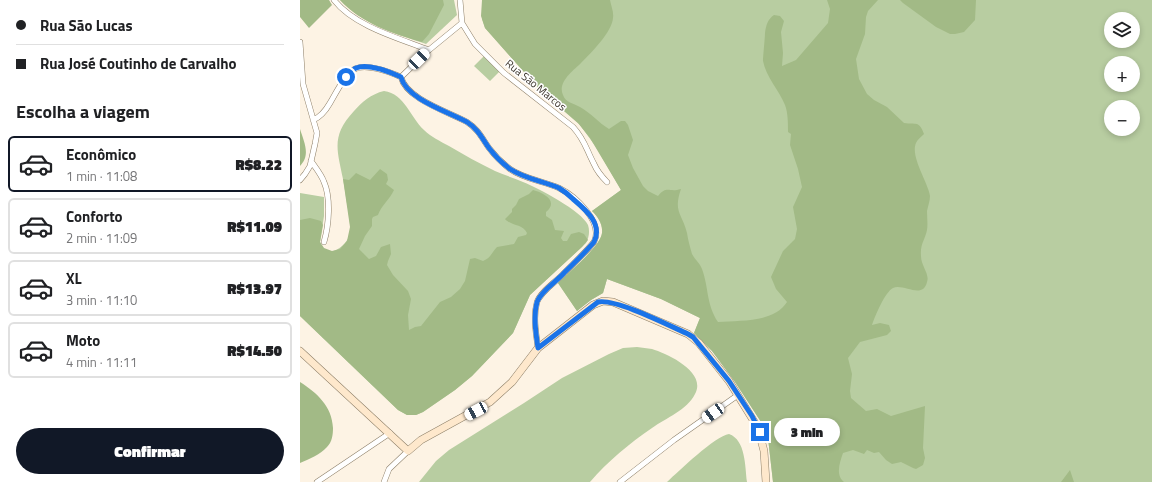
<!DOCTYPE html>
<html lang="pt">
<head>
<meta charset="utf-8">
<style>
  body { margin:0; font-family:"Titillium Web",sans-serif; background:#f2f2f2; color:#202124; height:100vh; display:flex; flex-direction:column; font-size:15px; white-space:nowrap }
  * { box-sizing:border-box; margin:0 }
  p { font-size:13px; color:#757577 }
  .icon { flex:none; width:22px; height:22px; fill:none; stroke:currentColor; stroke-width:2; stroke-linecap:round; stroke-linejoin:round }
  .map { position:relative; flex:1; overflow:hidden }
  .details { display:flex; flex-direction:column; background:#fff; width:300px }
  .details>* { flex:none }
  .guide { display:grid; align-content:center; height:88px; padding:0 16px; background:#fff }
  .tools { position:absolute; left:804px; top:12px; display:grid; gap:8px }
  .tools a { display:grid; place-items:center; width:36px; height:36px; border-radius:50%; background:#fff; box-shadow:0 2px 6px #0003; font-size:20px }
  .end { position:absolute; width:18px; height:18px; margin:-9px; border:5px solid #1a73e8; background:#fff; box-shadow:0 0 0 2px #fff }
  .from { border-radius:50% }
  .bubble { position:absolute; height:28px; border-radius:14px; background:#fff; box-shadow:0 2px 6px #0003; font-size:13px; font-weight:800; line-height:28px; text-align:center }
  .car { position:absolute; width:12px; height:24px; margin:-12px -6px; border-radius:5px; box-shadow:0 0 3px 1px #0007; background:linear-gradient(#fff 24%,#345 0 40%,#fff 0 76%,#345 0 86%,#fff 0) }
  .guide b { display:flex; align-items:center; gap:14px; height:38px; font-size:15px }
  .guide b+b { border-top:1px solid #e0e0e0 }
  .guide i { width:10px; height:10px; background:#202124 }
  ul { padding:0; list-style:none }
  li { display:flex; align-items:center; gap:12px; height:56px; margin:0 8px 6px; padding:0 8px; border:2px solid #e0e0e0; border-radius:6px }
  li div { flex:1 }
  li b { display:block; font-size:15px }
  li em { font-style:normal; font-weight:800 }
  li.selected { border-color:#111827 }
  li>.icon { width:36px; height:36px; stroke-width:1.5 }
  h2 { padding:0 16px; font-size:18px; line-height:48px }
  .button { display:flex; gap:8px; margin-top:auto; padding:8px 16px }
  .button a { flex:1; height:46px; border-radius:24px; background:#111827; color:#fff; font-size:16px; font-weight:800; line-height:46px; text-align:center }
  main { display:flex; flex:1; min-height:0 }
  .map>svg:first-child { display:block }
  .green { fill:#b8cda1; fill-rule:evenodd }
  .forest { fill:#a2ba86 }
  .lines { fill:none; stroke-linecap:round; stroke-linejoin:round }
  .street-casing { stroke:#8c7e67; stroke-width:6 }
  .secondary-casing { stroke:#8c7e67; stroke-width:8 }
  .street { stroke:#fff; stroke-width:5 }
  .secondary { stroke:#fee8cc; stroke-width:7 }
  .route { stroke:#1a73e8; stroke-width:5 }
  .labels { text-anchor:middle; stroke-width:3; stroke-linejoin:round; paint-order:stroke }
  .street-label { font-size:11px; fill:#3d362d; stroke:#fff }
</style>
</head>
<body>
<main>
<section class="details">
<div class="guide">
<b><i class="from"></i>Rua São Lucas</b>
<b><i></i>Rua José Coutinho de Carvalho</b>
</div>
<h2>Escolha a viagem</h2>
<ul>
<li class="selected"><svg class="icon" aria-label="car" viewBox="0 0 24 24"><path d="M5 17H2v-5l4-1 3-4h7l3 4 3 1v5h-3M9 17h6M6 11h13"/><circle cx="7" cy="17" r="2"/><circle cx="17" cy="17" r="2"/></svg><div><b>Econômico</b><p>1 min · 11:08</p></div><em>R$8.22</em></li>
<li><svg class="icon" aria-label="car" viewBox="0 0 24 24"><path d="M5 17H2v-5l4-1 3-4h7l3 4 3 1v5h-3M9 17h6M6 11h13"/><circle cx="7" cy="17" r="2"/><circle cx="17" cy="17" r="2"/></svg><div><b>Conforto</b><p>2 min · 11:09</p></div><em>R$11.09</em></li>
<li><svg class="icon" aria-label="car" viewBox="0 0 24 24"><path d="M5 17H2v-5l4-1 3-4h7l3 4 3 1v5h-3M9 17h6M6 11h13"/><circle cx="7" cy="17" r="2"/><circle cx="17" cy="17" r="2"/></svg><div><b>XL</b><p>3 min · 11:10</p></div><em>R$13.97</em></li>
<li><svg class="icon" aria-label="car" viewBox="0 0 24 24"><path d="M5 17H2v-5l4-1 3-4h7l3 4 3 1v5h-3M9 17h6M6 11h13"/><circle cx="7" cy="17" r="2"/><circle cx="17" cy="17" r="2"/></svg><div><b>Moto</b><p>4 min · 11:11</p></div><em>R$14.50</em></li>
</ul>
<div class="button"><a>Confirmar</a></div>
</section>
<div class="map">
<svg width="852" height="482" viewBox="0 0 852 482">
  <rect width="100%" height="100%" fill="#fdf3e4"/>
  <path class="green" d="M40 0H154L157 15 126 44C96 34 62 24 40 0Z
    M182 0H852V482H473L468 438 463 425 435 382 412 351 394 333 400 318 361 299 307 279 303 293 291 300 277 311 258 283C268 273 301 246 302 233 303 224 298 217 292 211L321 190 296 147 280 125 241 91 185 28 182 19ZM811 19H833V41H811ZM811 63H833V85H811ZM811 107H833V129H811Z
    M184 56 200 71 190 81 174 66Z
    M84 91C105 94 110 117 124 130 131 137 140 141 149 146 164 155 179 163 195 171 204 175 214 178 223 182 238 188 282 211 288 225 290 231 289 238 286 243L230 295 213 333 172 376 155 390 123 412 116 415H107L98 410 0 316V193L24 197V216L20 242C27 261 46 247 50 234 51 226 49 217 48 209 46 199 45 189 43 179 37 149 31 136 54 111 62 102 71 94 84 91Z
    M337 347C342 348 347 348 352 349 368 354 407 372 395 394 387 410 366 418 352 428 330 443 308 461 290 482H119L136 461 149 450 224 403 262 378 309 354 323 348Z
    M429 434C446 440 445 467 447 482H367C379 471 415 436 429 434Z"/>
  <path class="forest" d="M0 0H29L32 5 9 28 0 17Z
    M40 0H143L144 5 129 34 122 42C93 34 61 23 40 0Z
    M182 0H310C311 6 314 12 313 18 312 32 291 53 281 63 274 70 257 82 263 95 266 103 273 103 280 107 291 113 299 123 309 129L321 121H325L328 125 333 140 328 155 333 168 343 186 348 191 358 196C367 185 369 193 381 189 373 212 382 213 387 233 388 240 390 247 392 254 395 260 400 263 402 269 409 288 406 304 418 322 440 320 474 323 487 302L476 289 471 277 483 251 495 239 497 229 493 207 502 187 498 169 490 145 491 134 488 132C488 123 488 113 485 105 479 90 466 77 463 61 463 56 465 38 465 33 466 25 468 19 474 15L480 16 484 21 481 32 483 53 482 66 496 60 528 23 530 9 527 0H578L568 11 566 17 565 34 556 59 559 79 567 94 574 100 587 107 604 123C616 125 619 120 624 134 621 137 617 140 616 143 610 157 628 182 630 196 630 201 628 206 627 211 627 217 628 224 627 230 625 240 620 244 621 256 621 266 630 274 627 282 623 300 603 283 593 288 585 292 575 316 572 325L580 323 589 325 591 331 587 335 560 342 548 358 552 374 550 391 551 398 566 411 577 409 591 416 625 406 623 448 625 458 623 465 616 469 613 468 601 462 592 464 586 460 579 452 574 453 567 450 564 454 553 450 543 453C540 462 535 475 544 482H473L468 438 463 425 435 382 412 351 394 333 400 318 361 299 307 279 303 293 291 300 277 311 258 283C268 273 301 246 302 233 303 224 298 217 292 211L321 190 290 138 278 123 241 91 185 28 181 16Z
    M600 0H676L675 20 664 32 655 34H650L636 27 603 3Z
    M0 129C4 142 11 155 0 166Z
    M80 169 87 174 88 180 86 184 94 190C90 199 81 206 78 215L73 217 72 219V226L65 236 59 249 69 259 76 256 81 247 90 244 91 254 88 261 87 265 93 275 108 291 111 299 108 315 109 330 115 327 121 326 140 302 151 297 160 289 165 281 170 259 175 258 183 261C191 258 192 252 197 247L214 244 218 237 226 235 227 233C223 224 211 226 205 219L212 212V209L216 205 219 199 229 194 233 190C244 193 259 201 246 212V216L252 220 255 230 264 231 261 238 263 241H267L271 234 279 232 284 234 288 240 282 247 230 295 213 333 172 376 155 390 123 412 116 415H107L98 410 0 316V220L10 218 21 221 23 225 20 242 24 248 32 251 40 249 47 241 50 227 43 179 49 180 56 173 70 180Z
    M0 382C17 393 32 406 33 428 33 435 32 442 27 447 20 455 9 459 0 463Z
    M770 470 774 482H761Z"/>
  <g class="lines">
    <defs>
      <path id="street" d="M34 0C54 26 98 38 129 50
        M160 0 162 23 175 44 204 73 273 127C285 140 286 149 294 164 297 171 302 177 307 182
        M0 42 3 84 17 133 15 144 10 166 5 174 0 180
        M101 77C106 99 149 112 167 122 178 129 182 138 189 148 195 156 202 163 210 169 224 179 243 181 259 188 275 196 304 222 294 242 285 253 274 263 264 273 256 282 241 291 237 302 233 316 236 334 238 348
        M101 77 129 50 162 23
        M13 120C21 117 26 110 30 103 36 93 44 76 53 70 64 62 90 72 101 77
        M11 161C15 167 21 174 24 182 31 198 29 225 24 242
        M17 482 90 433
        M84 482 89 469 108 451
        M320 482 374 440 438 395"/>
      <path id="secondary" d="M0 351 108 451 121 440 190 402 212 382 238 348 293 305 303 301 313 302 388 334 399 343 429 381 458 428 464 451 466 482"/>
    </defs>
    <use href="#street" class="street-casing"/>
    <use href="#secondary" class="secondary-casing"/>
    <use href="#street" class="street"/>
    <use href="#secondary" class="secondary"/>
  </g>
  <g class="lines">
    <path class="route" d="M46 77C49 74 52 70 56 68 68 63 90 72 101 77 106 99 149 112 167 122 178 129 182 138 189 148 195 156 202 163 210 169 225 179 243 181 259 188 264 191 269 195 273 199 286 210 303 224 294 242 285 253 274 263 264 273 256 282 241 291 237 302 233 316 236 334 238 348L298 302C315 298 370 326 388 334L393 337 429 381 452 416 460 432"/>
  </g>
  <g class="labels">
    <g class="street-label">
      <text transform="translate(236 85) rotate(39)" y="4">Rua São Marcos</text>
    </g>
  </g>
</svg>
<div class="tools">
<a><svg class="icon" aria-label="layers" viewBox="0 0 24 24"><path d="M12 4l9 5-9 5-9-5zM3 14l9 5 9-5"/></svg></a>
<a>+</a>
<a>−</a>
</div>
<i class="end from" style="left:46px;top:77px"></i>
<i class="end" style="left:460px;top:432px"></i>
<div class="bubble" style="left:474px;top:418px;width:66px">3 min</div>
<i class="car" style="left:119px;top:59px;rotate:46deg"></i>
<i class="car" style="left:176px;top:411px;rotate:242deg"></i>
<i class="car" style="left:413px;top:413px;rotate:235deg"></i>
</div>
</main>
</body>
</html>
